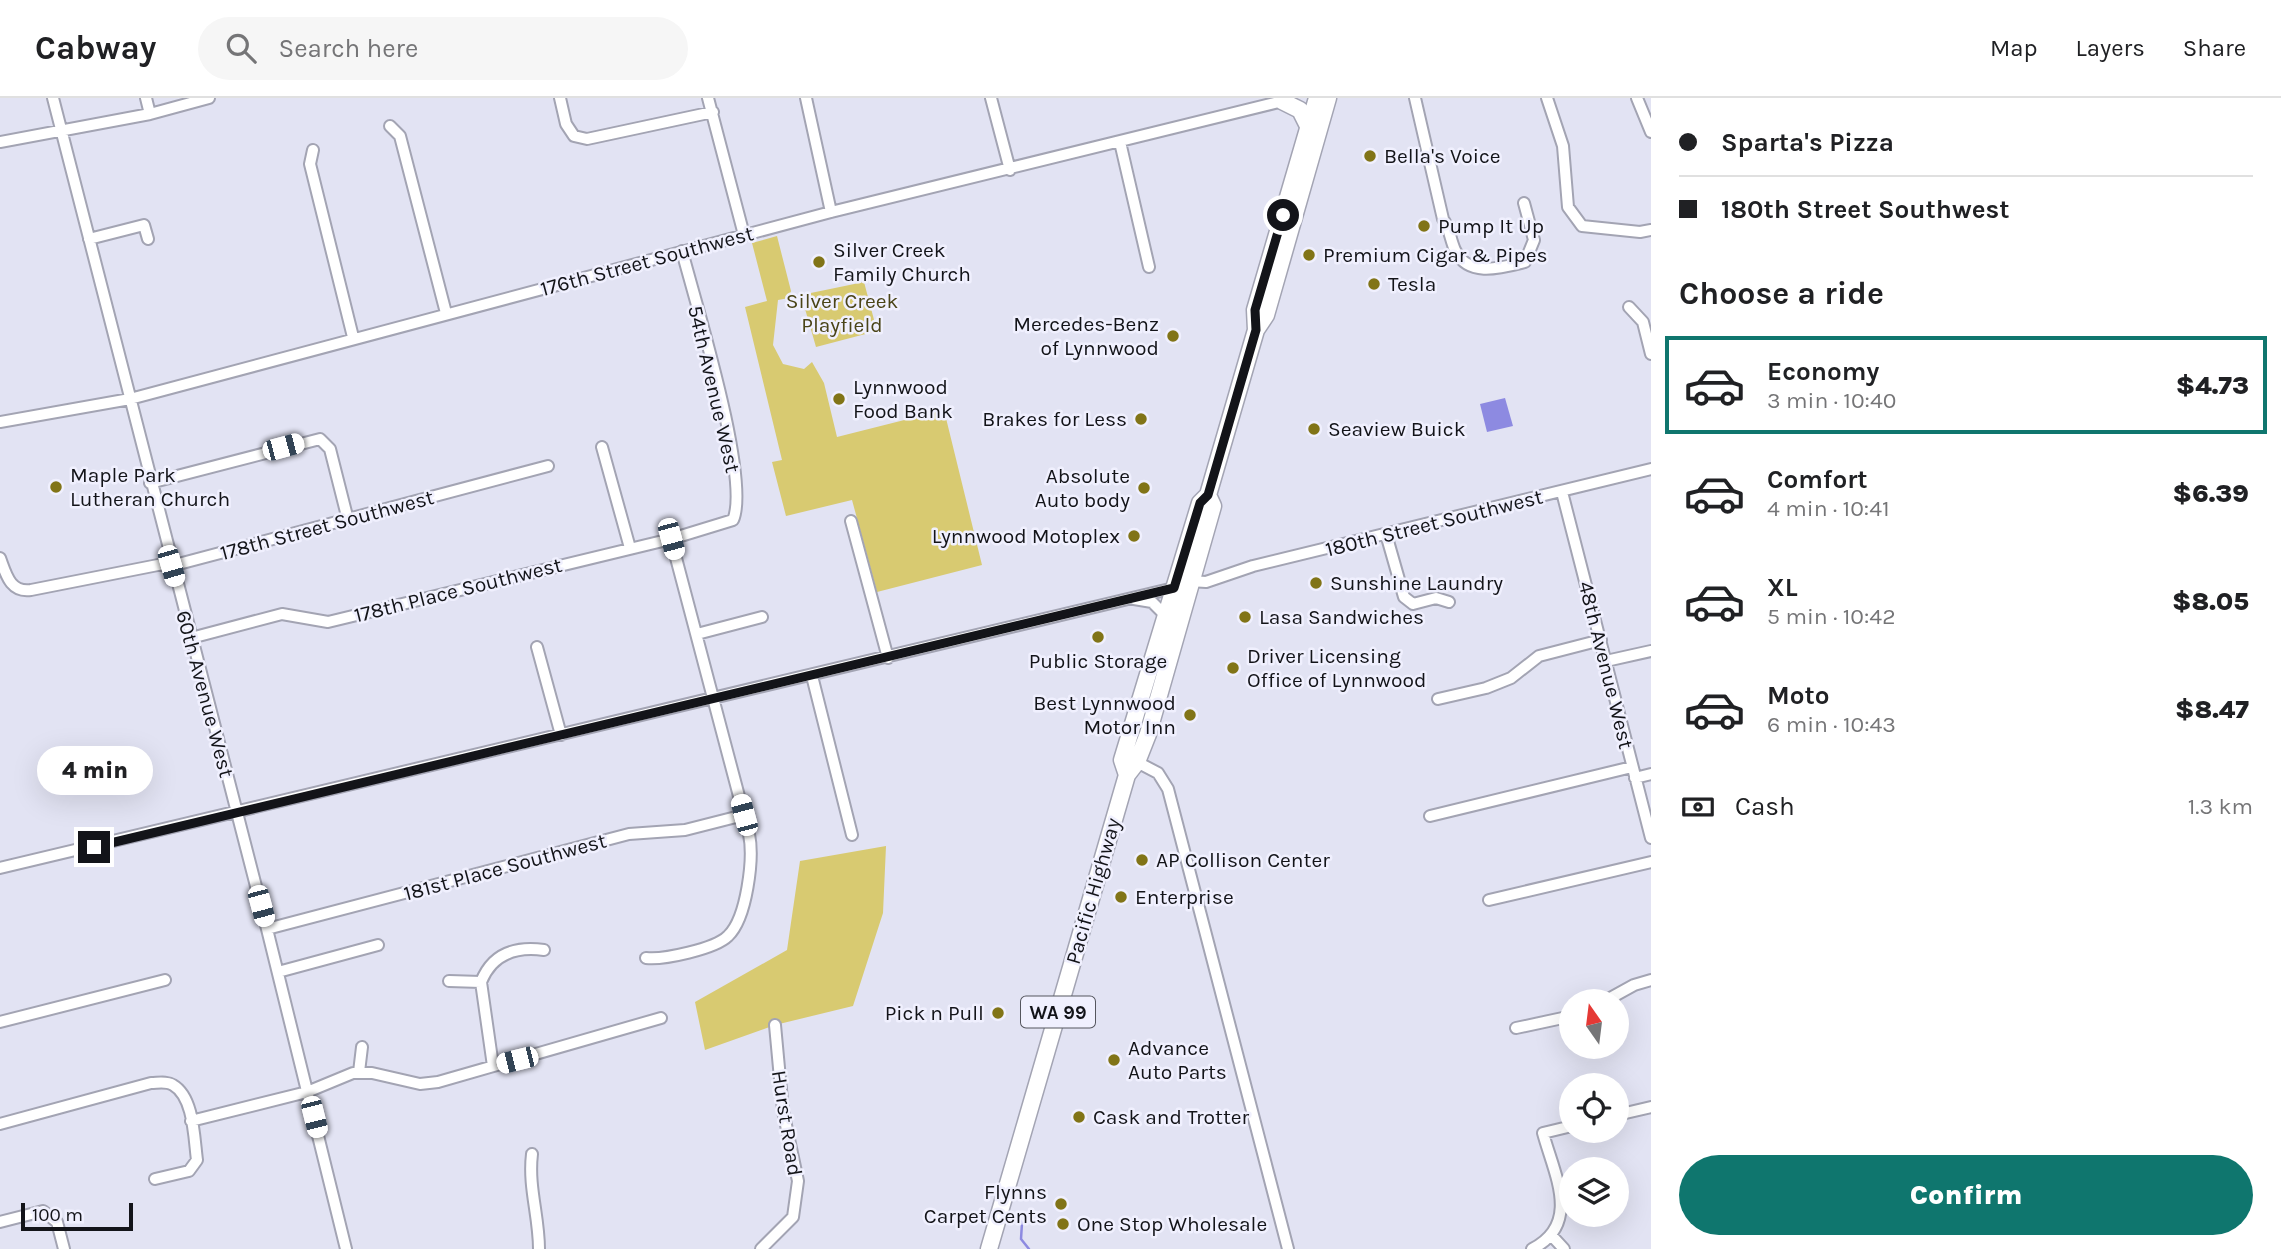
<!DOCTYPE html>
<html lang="en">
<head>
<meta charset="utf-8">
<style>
  body { margin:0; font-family:Karla,sans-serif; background:#f6f6f6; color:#202124; height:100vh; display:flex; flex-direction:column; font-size:26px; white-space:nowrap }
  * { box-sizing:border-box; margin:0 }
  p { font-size:23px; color:#757577 }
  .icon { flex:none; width:38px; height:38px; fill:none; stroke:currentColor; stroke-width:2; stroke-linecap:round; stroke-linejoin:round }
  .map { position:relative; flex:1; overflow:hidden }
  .panel { display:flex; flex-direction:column; background:#fff; width:630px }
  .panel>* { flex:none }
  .hud { display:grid; align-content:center; height:154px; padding:0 28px; background:#fff }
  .needle { width:46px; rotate:346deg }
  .buttons { position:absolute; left:1559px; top:891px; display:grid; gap:14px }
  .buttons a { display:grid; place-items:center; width:70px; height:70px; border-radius:50%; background:#fff; box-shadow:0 7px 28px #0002; font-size:35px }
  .scale { position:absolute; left:21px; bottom:18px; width:112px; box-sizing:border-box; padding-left:7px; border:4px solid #131419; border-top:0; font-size:19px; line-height:24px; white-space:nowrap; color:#131419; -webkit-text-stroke:5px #f0f0fe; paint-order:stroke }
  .end { position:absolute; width:32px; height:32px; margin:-16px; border:9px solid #131419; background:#fff; box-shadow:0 0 0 4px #fff }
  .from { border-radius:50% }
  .bubble { position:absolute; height:49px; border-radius:24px; background:#fff; box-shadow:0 7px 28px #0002; font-size:23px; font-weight:800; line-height:49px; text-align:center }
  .car { position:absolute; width:21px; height:42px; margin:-21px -10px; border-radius:9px; box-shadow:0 0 5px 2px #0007; background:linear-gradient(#fff 24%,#345 0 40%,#fff 0 76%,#345 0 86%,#fff 0) }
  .hud b { display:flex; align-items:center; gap:24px; height:66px; font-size:26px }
  .hud b+b { border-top:2px solid #e0e0e0 }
  .hud i { width:18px; height:18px; background:#202124 }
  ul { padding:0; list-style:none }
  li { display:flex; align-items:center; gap:21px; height:98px; margin:0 14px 10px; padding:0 14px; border:4px solid transparent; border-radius:0px }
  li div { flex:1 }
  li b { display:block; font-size:26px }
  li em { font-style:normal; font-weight:800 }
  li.active { border-color:#0f766e }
  li>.icon { width:63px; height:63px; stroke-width:1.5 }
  h2 { padding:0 28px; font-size:32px; line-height:84px }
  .pay { display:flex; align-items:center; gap:18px; height:77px; padding:0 28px; font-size:26px }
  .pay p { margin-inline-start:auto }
  .action { display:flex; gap:14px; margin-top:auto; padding:14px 28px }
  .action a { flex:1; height:80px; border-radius:42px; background:#0f766e; color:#fff; font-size:28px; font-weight:800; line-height:80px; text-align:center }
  header { display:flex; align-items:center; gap:42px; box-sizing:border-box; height:98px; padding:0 35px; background:#fff; border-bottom:2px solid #e0e0e0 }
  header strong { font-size:33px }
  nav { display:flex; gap:38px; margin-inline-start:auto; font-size:24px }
  .search { width:490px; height:63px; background:#f6f6f6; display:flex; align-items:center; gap:18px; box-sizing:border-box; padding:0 24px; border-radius:38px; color:#757577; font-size:26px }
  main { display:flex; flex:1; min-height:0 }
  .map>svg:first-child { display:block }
  .green { fill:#d8ca71 }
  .water { fill:#8d8ae1 }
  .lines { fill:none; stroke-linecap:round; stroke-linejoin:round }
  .stream { stroke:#8d8ae1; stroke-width:2.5 }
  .minor-casing { stroke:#a3a4b3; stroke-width:14 }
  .highway-casing { stroke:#a3a4b3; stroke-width:19 }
  .minor { stroke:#fff; stroke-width:10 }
  .highway { stroke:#fff; stroke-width:16 }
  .route { stroke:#131419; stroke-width:9 }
  .poi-dot { fill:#817417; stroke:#f0f0fe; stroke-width:2.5 }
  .labels { text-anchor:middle; stroke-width:5; stroke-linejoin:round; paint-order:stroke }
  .shield { fill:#f0f0fe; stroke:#55565e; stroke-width:2 }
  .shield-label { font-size:19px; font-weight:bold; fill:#131419 }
  .poi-label { font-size:21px; fill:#131419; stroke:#f0f0fe; text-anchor:start }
  .street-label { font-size:21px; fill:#131419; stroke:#f0f0fe }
  .park-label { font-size:21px; fill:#4a4417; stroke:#f0f0fe }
</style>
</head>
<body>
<header>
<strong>Cabway</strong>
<div class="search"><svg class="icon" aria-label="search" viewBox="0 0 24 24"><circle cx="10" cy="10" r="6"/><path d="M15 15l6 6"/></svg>Search here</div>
<nav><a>Map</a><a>Layers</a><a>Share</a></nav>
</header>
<main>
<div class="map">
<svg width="1651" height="1151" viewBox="0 0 1651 1151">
  <rect width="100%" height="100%" fill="#e2e3f3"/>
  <path class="green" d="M777 138 791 193 789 200 778 202 773 247 783 266 804 271 812 264 824 285 837 339 944 312 982 467 877 494 852 402 786 418 772 364 782 362 745 209 767 203 752 145Z
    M864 184 877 233 816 249 801 197Z
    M886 748 883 815 853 908 775 927 705 952 695 904 787 852 800 763Z"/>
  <path class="water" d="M1505 300 1513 328 1487 334 1480 306Z"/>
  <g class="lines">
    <path class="stream" d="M1017 1118 1022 1125 1021 1141 1029 1151"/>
    <defs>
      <path id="minor" d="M53 0 267 831 346 1151
        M146 0 150 16
        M560 0 566 26 574 38 587 41 713 14
        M708 0 744 137
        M806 0 831 114
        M991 0 1010 72
        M1415 0 1443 121C1450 131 1450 141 1455 152 1468 180 1501 170 1525 164L1534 142 1524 105
        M1547 0 1563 48 1568 109 1582 128 1640 134 1651 132
        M1637 0 1651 34
        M390 28 400 38 446 215
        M0 44 150 16 209 0
        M1120 44 1149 169
        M313 52 310 66 353 239
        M89 141 144 127 148 141
        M1629 209 1643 224 1651 256
        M0 324 130 301 831 114 1287 2
        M602 349 630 450
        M150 385 320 341 330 351 348 422
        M1562 394 1651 740
        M851 423 888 560
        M1386 436 1404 499 1413 506 1436 500 1449 504
        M0 460C6 476 10 495 31 492L163 466 171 468 548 368
        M1190 483 1206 484 1253 468 1651 371
        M1134 501 1152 504 1166 518
        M697 536 762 519
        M191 540 282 516 328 524 671 441 733 422C751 382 695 203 682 153
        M537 549 561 637
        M1606 563 1651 553
        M812 578 852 737
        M1438 601 1486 590 1511 580 1539 558 1601 542
        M1137 664 1158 675 1168 691 1288 1151
        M1635 680 1651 676
        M1430 718 1632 669
        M0 770 1174 490
        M1489 802 1651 764
        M267 831 629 736 685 732 744 717
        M646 860C663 862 715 851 728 838 747 820 754 760 749 736L671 441
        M278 874 378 847
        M449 883 481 884C492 856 515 848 544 852
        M481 884 493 968
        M1605 903 1634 887 1651 882
        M0 924 165 882
        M1516 930 1572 918
        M359 974 362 949
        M1617 1017 1651 1009
        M191 1023 307 994 353 975H372L420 986 438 984 661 920
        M0 1026 151 985C158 985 167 983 173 987 194 999 194 1040 197 1062L189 1073 155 1081
        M532 1056C528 1089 539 1118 539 1151
        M0 1124 43 1113 57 1124 64 1151
        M1552 1138 1564 1151
        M761 1151 793 1119 798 1083 783 1013 775 927
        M1532 1151C1582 1126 1554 1076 1543 1035L1572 1028"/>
      <path id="highway" d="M1282 3 1300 12 1308 28
        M1256 232 1255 212 1317 0
        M1127 677 1122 662 1200 405 1208 397 1256 232 1266 217 1328 0
        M989 1151 1127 677 1137 664 1148 636 1213 408 1208 397"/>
    </defs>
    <use href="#minor" class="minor-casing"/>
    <use href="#highway" class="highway-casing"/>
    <use href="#minor" class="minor"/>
    <use href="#highway" class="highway"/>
  </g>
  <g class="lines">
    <path class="route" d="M94 749 1174 490 1200 405 1208 397 1256 232 1255 212 1283 117"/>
  </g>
  <g class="poi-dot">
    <circle cx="1370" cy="58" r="7"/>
    <circle cx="1424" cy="128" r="7"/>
    <circle cx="1309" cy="157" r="7"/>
    <circle cx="819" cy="164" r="7"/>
    <circle cx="1374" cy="186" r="7"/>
    <circle cx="1173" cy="238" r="7"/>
    <circle cx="839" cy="301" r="7"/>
    <circle cx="1141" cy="321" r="7"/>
    <circle cx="1314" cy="331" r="7"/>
    <circle cx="56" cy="389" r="7"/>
    <circle cx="1144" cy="390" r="7"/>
    <circle cx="1134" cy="438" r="7"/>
    <circle cx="1316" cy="485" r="7"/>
    <circle cx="1245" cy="519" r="7"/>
    <circle cx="1098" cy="539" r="7"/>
    <circle cx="1233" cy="570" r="7"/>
    <circle cx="1190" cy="617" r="7"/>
    <circle cx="1142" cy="762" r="7"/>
    <circle cx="1121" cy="799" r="7"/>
    <circle cx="998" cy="915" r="7"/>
    <circle cx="1114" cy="962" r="7"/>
    <circle cx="1079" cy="1019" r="7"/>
    <circle cx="1061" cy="1106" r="7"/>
    <circle cx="1063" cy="1126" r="7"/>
  </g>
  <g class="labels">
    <rect class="shield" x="1021" y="898.5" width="74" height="31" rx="5"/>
    <g class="shield-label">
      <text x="1058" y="921">WA 99</text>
    </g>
    <g class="poi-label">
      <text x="1384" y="65">Bella's Voice</text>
      <text x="1438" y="135">Pump It Up</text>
      <text x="833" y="159">Silver Creek<tspan x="833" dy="24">Family Church</tspan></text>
      <text x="1323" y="164">Premium Cigar &amp; Pipes</text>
      <text x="1388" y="193">Tesla</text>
      <text x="1159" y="233" text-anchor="end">Mercedes-Benz<tspan x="1159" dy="24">of Lynnwood</tspan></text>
      <text x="853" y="296">Lynnwood<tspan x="853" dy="24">Food Bank</tspan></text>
      <text x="1127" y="328" text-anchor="end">Brakes for Less</text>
      <text x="1328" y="338">Seaview Buick</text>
      <text x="70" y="384">Maple Park<tspan x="70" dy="24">Lutheran Church</tspan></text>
      <text x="1130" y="385" text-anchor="end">Absolute<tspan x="1130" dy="24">Auto body</tspan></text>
      <text x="1120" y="445" text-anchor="end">Lynnwood Motoplex</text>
      <text x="1330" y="492">Sunshine Laundry</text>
      <text x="1259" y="526">Lasa Sandwiches</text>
      <text x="1247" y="565">Driver Licensing<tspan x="1247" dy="24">Office of Lynnwood</tspan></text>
      <text x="1098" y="570" text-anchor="middle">Public Storage</text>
      <text x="1176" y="612" text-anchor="end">Best Lynnwood<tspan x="1176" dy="24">Motor Inn</tspan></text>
      <text x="1156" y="769">AP Collison Center</text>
      <text x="1135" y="806">Enterprise</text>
      <text x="984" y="922" text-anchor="end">Pick n Pull</text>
      <text x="1128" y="957">Advance<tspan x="1128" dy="24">Auto Parts</tspan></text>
      <text x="1093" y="1026">Cask and Trotter</text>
      <text x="1047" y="1101" text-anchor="end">Flynns<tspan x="1047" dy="24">Carpet Cents</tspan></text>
      <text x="1077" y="1133">One Stop Wholesale</text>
    </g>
    <g class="street-label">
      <text transform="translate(647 163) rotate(-15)" y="7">176th Street Southwest</text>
      <text transform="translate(714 291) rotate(77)" y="7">54th Avenue West</text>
      <text transform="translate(1434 425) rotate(-14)" y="7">180th Street Southwest</text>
      <text transform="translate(327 427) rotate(-15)" y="7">178th Street Southwest</text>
      <text transform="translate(458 492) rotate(-14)" y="7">178th Place Southwest</text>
      <text transform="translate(1606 567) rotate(76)" y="7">48th Avenue West</text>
      <text transform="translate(205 596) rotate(75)" y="7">60th Avenue West</text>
      <text transform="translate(505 769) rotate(-15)" y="7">181st Place Southwest</text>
      <text transform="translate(1093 793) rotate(-74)" y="7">Pacific Highway</text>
      <text transform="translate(787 1025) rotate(81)" y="7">Hurst Road</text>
    </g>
    <g class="park-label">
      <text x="842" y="210">Silver Creek<tspan x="842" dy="24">Playfield</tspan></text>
    </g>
  </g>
</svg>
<div class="buttons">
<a><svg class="needle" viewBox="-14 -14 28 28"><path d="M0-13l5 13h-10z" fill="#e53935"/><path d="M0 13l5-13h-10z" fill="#757577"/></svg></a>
<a><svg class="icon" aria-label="locate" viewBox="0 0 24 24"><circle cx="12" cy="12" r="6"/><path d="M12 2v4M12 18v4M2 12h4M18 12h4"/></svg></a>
<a><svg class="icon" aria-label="layers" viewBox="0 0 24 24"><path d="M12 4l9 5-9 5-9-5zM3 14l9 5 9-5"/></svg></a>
</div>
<div class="scale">100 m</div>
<i class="end from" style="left:1283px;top:117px"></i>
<i class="end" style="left:94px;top:749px"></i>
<div class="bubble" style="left:37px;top:648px;width:116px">4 min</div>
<i class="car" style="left:283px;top:349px;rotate:75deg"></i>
<i class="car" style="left:671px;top:441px;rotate:165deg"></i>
<i class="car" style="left:171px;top:468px;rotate:164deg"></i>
<i class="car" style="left:744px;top:717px;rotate:345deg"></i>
<i class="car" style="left:261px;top:808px;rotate:165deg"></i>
<i class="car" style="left:517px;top:962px;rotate:256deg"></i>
<i class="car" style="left:314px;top:1019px;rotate:166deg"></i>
</div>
<section class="panel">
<div class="hud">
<b><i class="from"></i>Sparta's Pizza</b>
<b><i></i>180th Street Southwest</b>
</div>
<h2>Choose a ride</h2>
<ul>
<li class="active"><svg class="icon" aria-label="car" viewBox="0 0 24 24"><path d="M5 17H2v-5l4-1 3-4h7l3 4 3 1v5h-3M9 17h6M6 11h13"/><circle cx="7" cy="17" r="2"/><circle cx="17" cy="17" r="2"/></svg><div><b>Economy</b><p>3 min · 10:40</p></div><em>$4.73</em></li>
<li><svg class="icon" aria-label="car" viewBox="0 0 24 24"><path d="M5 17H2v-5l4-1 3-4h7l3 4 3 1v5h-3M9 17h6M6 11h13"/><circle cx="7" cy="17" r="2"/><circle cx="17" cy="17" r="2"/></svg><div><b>Comfort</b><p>4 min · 10:41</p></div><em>$6.39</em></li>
<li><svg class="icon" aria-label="car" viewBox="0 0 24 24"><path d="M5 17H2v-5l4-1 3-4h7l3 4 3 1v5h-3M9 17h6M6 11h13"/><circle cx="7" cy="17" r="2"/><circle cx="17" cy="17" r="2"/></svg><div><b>XL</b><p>5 min · 10:42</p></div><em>$8.05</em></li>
<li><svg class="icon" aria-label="car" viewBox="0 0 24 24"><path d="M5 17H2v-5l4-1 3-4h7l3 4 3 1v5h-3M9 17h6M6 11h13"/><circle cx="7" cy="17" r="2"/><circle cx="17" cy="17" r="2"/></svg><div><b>Moto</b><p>6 min · 10:43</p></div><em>$8.47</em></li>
</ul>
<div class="pay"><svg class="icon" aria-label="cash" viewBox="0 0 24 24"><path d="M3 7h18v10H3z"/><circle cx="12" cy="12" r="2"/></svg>Cash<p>1.3 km</p></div>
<div class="action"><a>Confirm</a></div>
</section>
</main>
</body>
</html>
